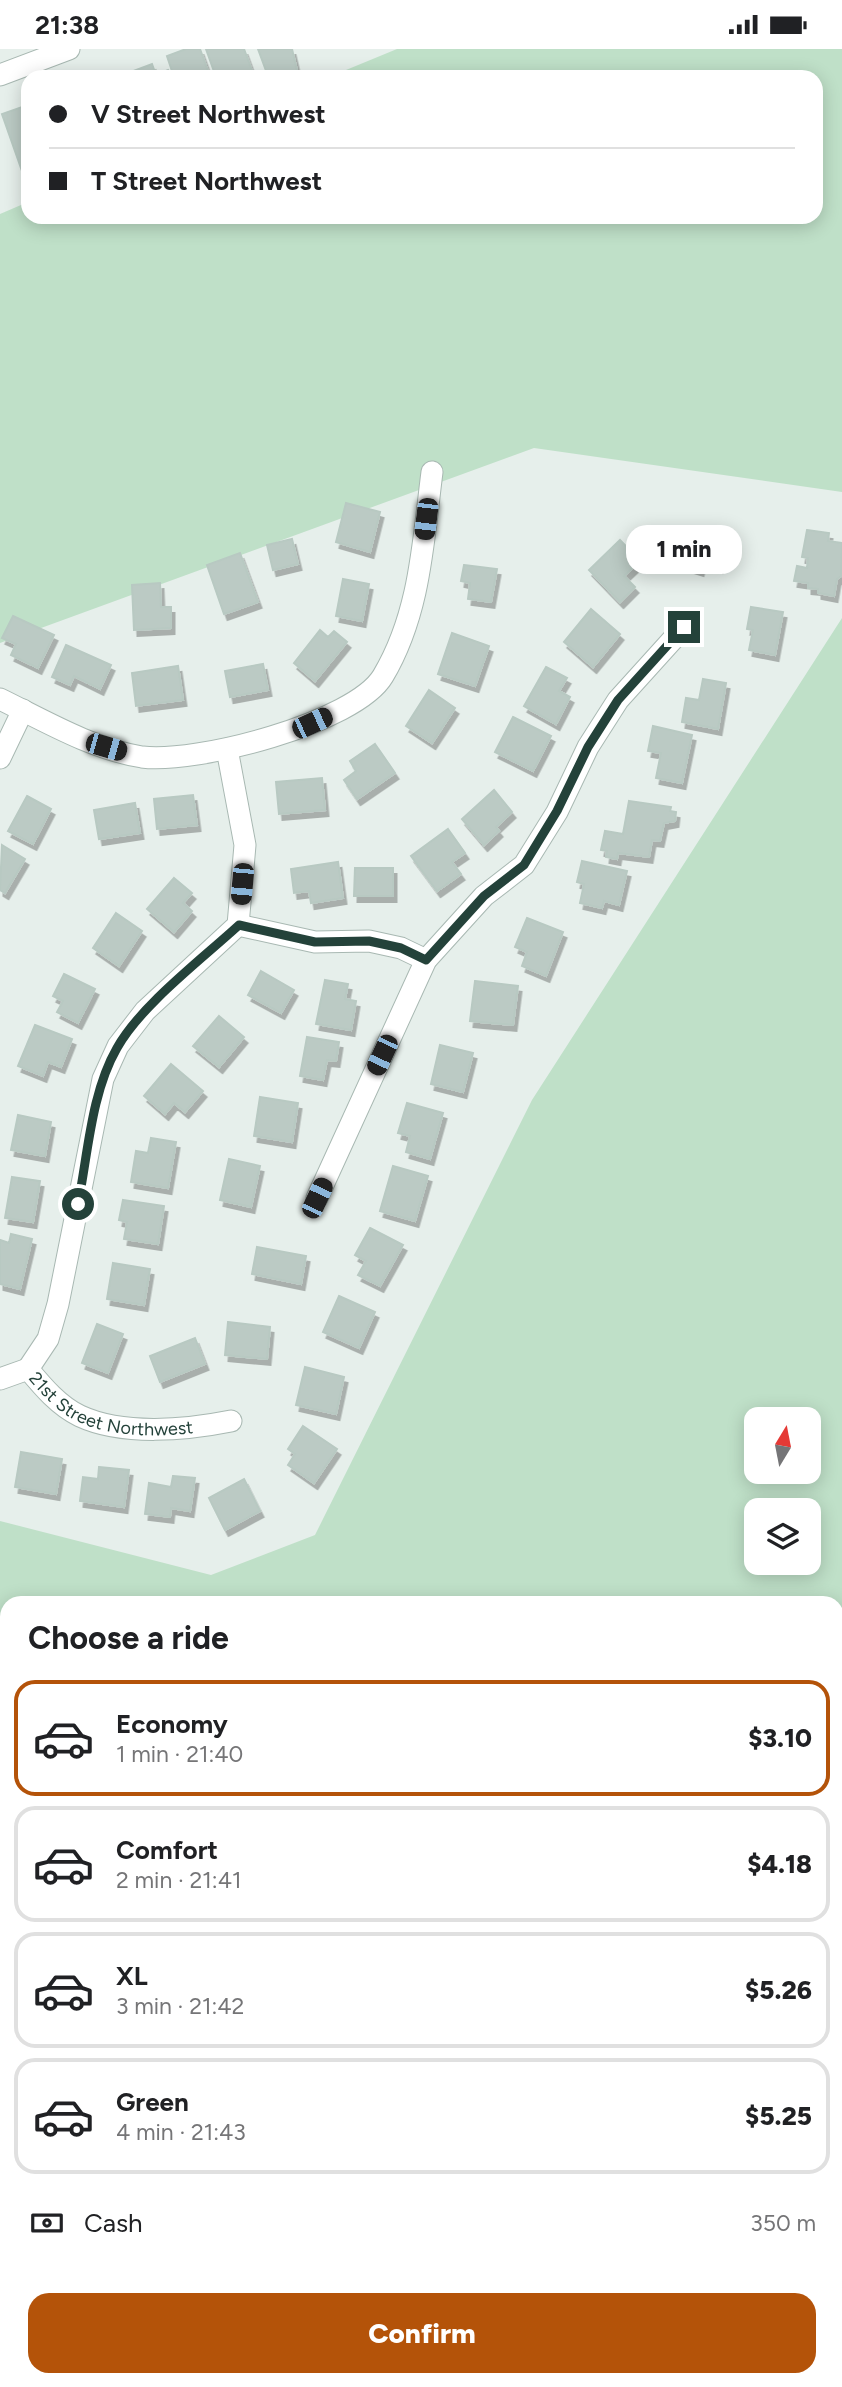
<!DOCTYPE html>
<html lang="en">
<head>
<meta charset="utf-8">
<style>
  body { margin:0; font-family:Figtree,sans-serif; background:#f6f6f6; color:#202124; height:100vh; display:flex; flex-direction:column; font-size:26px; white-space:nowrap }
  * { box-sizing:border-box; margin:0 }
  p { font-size:23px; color:#757577 }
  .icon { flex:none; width:38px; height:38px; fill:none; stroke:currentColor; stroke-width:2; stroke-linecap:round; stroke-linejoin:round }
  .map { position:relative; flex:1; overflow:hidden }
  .drawer { position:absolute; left:0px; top:1547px; width:844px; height:791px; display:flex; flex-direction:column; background:#fff; border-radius:21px 21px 0 0; box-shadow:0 4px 18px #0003 }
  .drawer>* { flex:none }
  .guide { position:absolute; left:21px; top:21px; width:802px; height:154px; border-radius:21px; box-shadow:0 4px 18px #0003; display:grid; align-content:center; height:154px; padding:0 28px; background:#fff }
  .needle { width:46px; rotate:10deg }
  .tools { position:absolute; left:744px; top:1358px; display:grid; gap:14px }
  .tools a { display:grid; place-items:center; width:77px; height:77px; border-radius:14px; background:#fff; box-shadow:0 4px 18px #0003; font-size:35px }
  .end { position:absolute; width:32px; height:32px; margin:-16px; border:9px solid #24423a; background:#fff; box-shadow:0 0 0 4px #fff }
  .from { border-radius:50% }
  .bubble { position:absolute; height:49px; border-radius:21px; background:#fff; box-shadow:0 4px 18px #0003; font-size:23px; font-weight:800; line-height:49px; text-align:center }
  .car { position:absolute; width:21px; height:42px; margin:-21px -10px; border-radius:9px; box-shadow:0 0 5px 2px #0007; background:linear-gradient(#222 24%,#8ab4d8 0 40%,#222 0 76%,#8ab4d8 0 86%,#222 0) }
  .guide b { display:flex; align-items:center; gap:24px; height:66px; font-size:26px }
  .guide b+b { border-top:2px solid #e0e0e0 }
  .guide i { width:18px; height:18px; background:#202124 }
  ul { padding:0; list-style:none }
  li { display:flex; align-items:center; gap:21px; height:116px; margin:0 14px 10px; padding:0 14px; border:4px solid #e0e0e0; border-radius:21px }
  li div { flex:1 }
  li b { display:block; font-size:26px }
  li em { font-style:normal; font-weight:800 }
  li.active { border-color:#b45309 }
  li>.icon { width:63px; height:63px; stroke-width:1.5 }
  h2 { padding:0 28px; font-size:32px; line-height:84px }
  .pay { display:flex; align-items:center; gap:18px; height:77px; padding:0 28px; font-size:26px }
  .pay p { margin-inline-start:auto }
  .primary-button { display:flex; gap:14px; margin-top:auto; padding:14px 28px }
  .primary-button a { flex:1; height:80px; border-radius:21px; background:#b45309; color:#fff; font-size:28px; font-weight:800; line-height:80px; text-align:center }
  .status { display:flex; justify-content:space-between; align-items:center; height:49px; padding:0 35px; background:#fff; direction:ltr }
  .status svg { height:19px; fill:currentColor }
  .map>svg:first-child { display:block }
  .green { fill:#bfe0c8; fill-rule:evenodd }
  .building { fill:#bbcac4; stroke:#b8c9c2; stroke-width:2; filter:url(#shadow) }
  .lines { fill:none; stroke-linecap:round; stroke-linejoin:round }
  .street-casing { stroke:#a8b8b2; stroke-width:23 }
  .street { stroke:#fff; stroke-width:21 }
  .route { stroke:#24423a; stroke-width:9 }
  .labels { text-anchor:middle; stroke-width:5; stroke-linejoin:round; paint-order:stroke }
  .street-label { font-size:18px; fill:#24423a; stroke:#f7fbf9 }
</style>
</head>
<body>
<div class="status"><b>21:38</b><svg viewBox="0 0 49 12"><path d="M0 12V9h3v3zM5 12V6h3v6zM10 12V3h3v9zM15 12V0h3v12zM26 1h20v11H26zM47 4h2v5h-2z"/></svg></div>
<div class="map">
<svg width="842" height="2338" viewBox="0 0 842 2338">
  <defs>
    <filter id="shadow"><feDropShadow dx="3.5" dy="6" stdDeviation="0" flood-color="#0004"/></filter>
  </defs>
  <rect width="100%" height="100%" fill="#e6efeb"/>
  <path class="green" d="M397 0H842V443L534 399 0 594V165L28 153V168H816V28H329Z
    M842 569V1671L837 1677 836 1554H7V2331H624L623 2338H0V1472L211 1526 315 1486 532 1051ZM756 1370H808V1423H756ZM756 1461H808V1514H756Z"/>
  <path class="building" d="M186 0H200L210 28H174L167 7Z
    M206 0H244L252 22 236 28H216Z
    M258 0H292L298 26 284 28 282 22 268 27Z
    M152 15 156 26 168 21 171 28H130L128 24Z
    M25 57 28 65V120L22 122 2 65Z
    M346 454 380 463 370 503 336 493Z
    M688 481 727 492 719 518 702 513 700 521 678 514Z
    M807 481 829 484 828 492 842 494 841 527 837 530 834 547 818 544V540L808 539V534L794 532 797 517 807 519 808 509 802 508Z
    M292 490 298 515 273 521 267 496Z
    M620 491 640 512 624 527 635 538 620 553 589 521Z
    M240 504 258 553 224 565 207 516Z
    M464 516 497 520 491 553 468 550 470 534 461 532Z
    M343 530 369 535 362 572 336 567Z
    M160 534 161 558H171V579L134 581 132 536Z
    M751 558 783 563 775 606 749 601 753 581 747 580Z
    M591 560 620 585 593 618 564 593Z
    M13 567 54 586 38 619 11 606 16 595 2 589Z
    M320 581 328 588 334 582 347 593 315 632 294 614Z
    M452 584 489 597 475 637 438 625Z
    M66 596 111 616 100 640 74 627 70 636 52 628Z
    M263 615 268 641 230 648 225 622Z
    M178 617 183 651 136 657 132 624Z
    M546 618 567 629 559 642 570 648 556 675 524 657Z
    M703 630 726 634 718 680 682 673 686 649 699 651Z
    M429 641 455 659 432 694 406 677Z
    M513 668 551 687 533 722 495 703Z
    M653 677 692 686 682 734 656 729 661 704 648 702Z
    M375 695 395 724 357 750 344 731 356 722 350 712Z
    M322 729 325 761 279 765 276 733Z
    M494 741 512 763 496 778 499 782 484 796 462 770Z
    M193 746 197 776 157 780 154 750Z
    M27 747 51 760 33 795 8 782Z
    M629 752 671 758 670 762 676 763 675 772 664 774 660 792 652 791 649 808 618 804 617 810 606 808 607 802 601 801 605 782 623 785Z
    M135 754 140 784 99 790 94 761Z
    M448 780 465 804 452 813 461 825 437 842 411 807Z
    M2 796 25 810 5 844 0 841Z
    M582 812 627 822 619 856 604 852 602 859 580 854 584 835 577 833Z
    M338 813 343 849 311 854 309 842 294 844 291 820Z
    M355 819H393V847H354Z
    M174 829 192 844 183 854 192 862 174 883 147 860Z
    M116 864 142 882 119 917 93 899Z
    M527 869 563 883 546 927 522 917 527 903 515 898Z
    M261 922 294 941 281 964 248 946Z
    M64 925 95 940 78 974 57 963 63 952 53 947Z
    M325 931 348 935 345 950 356 952 351 981 316 975Z
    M475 932 518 937 513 976 470 972Z
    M219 967 244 988 219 1018 193 997Z
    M35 976 72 990 61 1018 48 1013 43 1027 18 1017Z
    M307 988 339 993 336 1012 327 1011 323 1031 300 1027Z
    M440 996 473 1004 463 1043 431 1035Z
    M171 1015 203 1042 185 1063 174 1054 165 1065 144 1047Z
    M260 1048 298 1054 292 1093 254 1087Z
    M407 1054 443 1064 430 1110 406 1103 410 1087 398 1084Z
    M18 1066 51 1073 45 1107 11 1101Z
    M151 1089 176 1093 168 1139 131 1133 136 1102 148 1104Z
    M229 1110 260 1117 251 1158 220 1151Z
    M393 1117 428 1127 415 1172 380 1162Z
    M12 1128 40 1132 33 1173 5 1169Z
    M123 1151 164 1157 158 1195 124 1190 127 1173 119 1171Z
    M370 1179 403 1196 380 1237 358 1226 366 1212 355 1206Z
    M11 1185 32 1190 20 1240 0 1235V1191L9 1194Z
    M257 1198 306 1207 301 1235 252 1225Z
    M113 1214 150 1220 144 1256 107 1250Z
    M339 1247 375 1263 359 1299 323 1283Z
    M228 1273 270 1278 267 1310 225 1306Z
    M97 1275 123 1285 108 1324 82 1314Z
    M195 1289 205 1315 160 1333 150 1307Z
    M305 1318 344 1328 336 1365 296 1356Z
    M303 1377 337 1400 314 1434 288 1416 295 1405 288 1400Z
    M21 1403 62 1410 56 1445 15 1438Z
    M99 1418 129 1421 124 1458 80 1452 83 1428 98 1430Z
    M173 1427 195 1429 190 1462 171 1459 170 1468 145 1465 149 1434 171 1438Z
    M244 1430 260 1462 225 1481 209 1449Z
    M842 1754V1813L836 1812V1758Z
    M681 2331H752L794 2338H680Z"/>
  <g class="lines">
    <defs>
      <g id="street">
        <path d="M0 26 69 0"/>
        <path d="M0 650C45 672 92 700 142 708 195 715 355 674 383 627 420 565 423 494 432 423"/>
        <path d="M0 709 23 661"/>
        <path d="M238 876 315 893 369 892 401 899 426 911"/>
        <path d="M317 1149 426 911 484 847 524 816 557 763 588 698 618 651 684 578"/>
        <path d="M28 1320 48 1290 58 1255 103 1030 118 997 145 962 238 876 245 796 227 700"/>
        <path id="s1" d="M0 1330 28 1320C43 1338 59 1357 80 1367 123 1387 186 1381 231 1372"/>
      </g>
    </defs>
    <use href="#street" class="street-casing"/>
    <use href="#street" class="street"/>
  </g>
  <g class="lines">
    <path class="route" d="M78 1155C88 1105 91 1044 117 999 141 956 202 910 239 876L315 893 369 892 401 899 426 911 484 847 524 816 557 762 588 698 618 651 684 578"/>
  </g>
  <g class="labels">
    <g class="street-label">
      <text dy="6" stroke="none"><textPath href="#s1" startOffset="126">21st Street Northwest</textPath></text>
    </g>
  </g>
</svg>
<div class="tools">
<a><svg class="needle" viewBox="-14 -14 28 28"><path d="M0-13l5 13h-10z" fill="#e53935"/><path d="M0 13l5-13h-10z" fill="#757577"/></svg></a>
<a><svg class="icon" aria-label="layers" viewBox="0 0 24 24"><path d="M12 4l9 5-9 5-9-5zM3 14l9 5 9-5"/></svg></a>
</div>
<i class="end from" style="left:78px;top:1155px"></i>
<i class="end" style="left:684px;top:578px"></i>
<div class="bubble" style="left:626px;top:476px;width:116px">1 min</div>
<i class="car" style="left:426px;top:470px;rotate:187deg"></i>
<i class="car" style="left:312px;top:674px;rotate:65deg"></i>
<i class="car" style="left:106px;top:698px;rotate:106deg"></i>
<i class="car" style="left:242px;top:835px;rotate:185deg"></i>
<i class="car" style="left:382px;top:1006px;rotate:205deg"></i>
<i class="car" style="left:317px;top:1149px;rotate:25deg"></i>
<div class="guide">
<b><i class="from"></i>V Street Northwest</b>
<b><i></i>T Street Northwest</b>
</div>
<section class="drawer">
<h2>Choose a ride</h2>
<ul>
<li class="active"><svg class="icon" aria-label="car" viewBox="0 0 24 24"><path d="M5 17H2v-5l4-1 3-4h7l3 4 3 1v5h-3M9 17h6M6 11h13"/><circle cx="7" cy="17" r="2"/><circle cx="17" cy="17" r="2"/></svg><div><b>Economy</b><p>1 min · 21:40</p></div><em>$3.10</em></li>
<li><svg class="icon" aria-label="car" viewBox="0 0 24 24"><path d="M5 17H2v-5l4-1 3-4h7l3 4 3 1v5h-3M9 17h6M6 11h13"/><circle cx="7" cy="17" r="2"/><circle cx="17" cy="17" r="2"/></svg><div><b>Comfort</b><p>2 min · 21:41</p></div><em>$4.18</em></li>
<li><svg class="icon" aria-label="car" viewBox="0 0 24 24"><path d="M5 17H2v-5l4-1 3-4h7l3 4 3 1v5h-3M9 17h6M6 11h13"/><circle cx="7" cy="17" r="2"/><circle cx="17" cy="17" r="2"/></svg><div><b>XL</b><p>3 min · 21:42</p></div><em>$5.26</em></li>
<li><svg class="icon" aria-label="car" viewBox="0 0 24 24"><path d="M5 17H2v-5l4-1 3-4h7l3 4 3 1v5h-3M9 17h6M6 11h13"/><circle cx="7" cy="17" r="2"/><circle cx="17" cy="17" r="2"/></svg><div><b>Green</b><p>4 min · 21:43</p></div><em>$5.25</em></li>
</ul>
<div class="pay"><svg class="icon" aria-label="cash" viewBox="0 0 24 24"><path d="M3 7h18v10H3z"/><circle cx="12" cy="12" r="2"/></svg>Cash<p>350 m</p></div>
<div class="primary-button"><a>Confirm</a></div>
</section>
</div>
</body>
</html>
